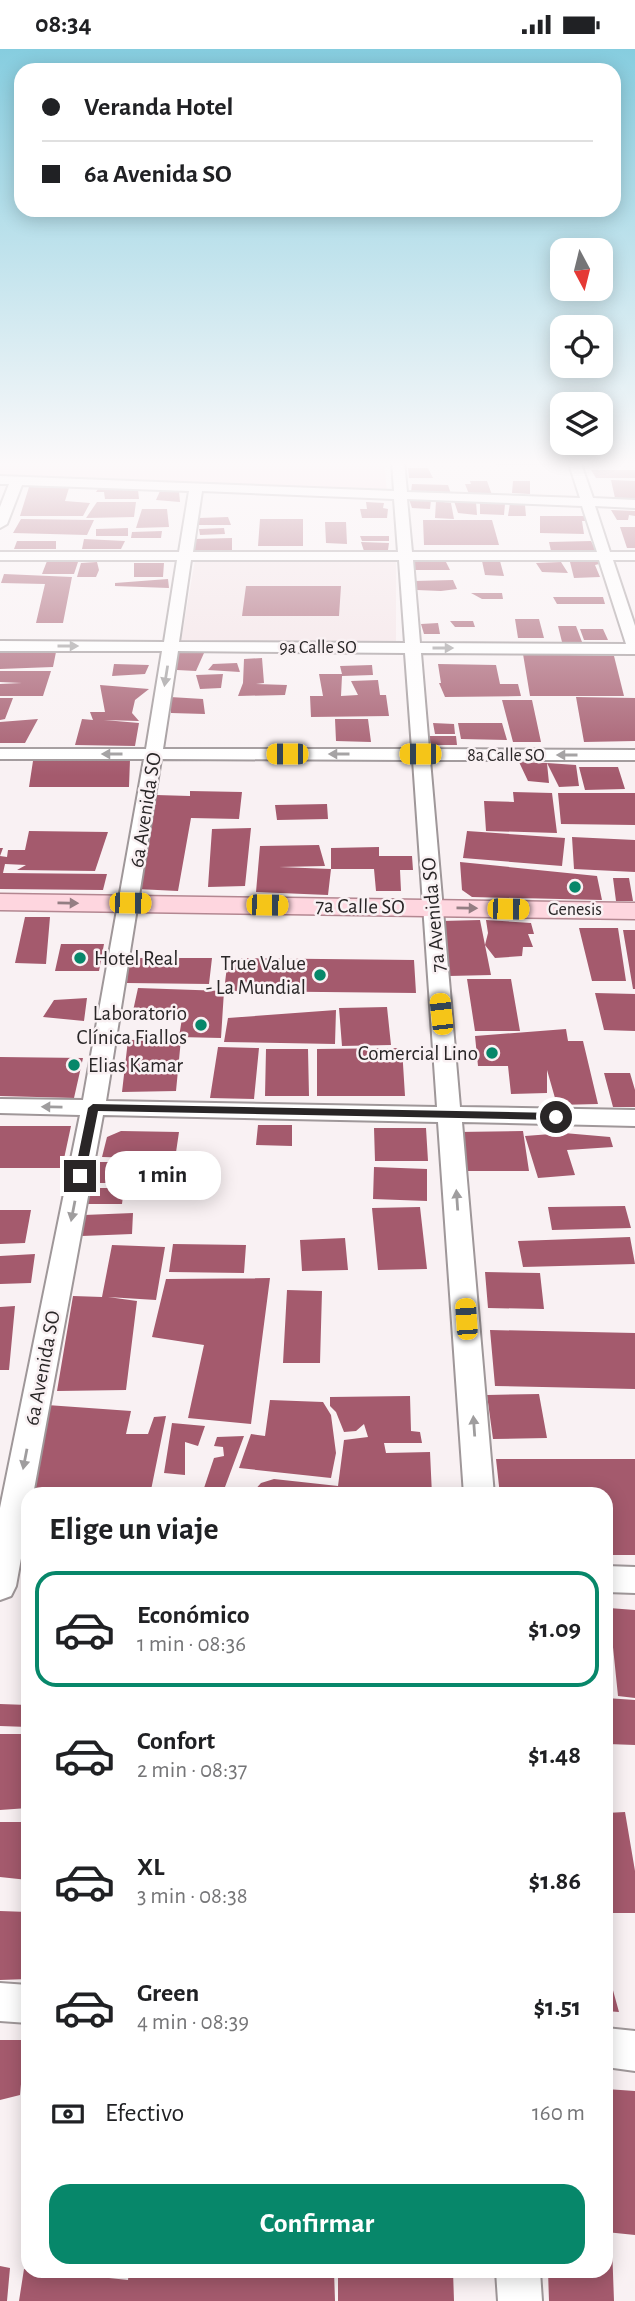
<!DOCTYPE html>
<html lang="es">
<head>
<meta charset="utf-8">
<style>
  body { margin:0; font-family:"Alegreya Sans",sans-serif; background:#f2f2f2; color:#202124; height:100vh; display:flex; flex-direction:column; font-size:26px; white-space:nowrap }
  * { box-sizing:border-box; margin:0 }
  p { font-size:23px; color:#757577 }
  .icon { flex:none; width:38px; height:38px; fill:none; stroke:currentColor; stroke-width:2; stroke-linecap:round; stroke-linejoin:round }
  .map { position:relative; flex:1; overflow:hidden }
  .side { position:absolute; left:21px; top:1438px; width:592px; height:791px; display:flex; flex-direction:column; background:#fff; border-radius:21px; box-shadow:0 4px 18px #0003 }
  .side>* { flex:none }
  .banner { position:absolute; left:14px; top:14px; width:607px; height:154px; border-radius:21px; box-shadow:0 4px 18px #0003; display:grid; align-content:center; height:154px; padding:0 28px; background:#fff }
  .needle { width:46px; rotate:173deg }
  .tools { position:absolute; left:550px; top:189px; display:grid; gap:14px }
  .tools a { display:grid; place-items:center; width:63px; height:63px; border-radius:14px; background:#fff; box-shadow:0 4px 18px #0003; font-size:35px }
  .end { position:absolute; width:32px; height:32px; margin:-16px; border:9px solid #292627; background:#fff; box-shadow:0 0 0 4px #fff }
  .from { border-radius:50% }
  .bubble { position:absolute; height:49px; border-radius:21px; background:#fff; box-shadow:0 4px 18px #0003; font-size:23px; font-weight:600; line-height:49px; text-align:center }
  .car { position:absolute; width:21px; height:42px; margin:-21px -10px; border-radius:9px; box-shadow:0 0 5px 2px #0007; background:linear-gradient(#f5c518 24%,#345 0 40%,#f5c518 0 76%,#345 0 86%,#f5c518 0) }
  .banner b { display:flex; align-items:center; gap:24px; height:66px; font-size:26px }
  .banner b+b { border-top:2px solid #e0e0e0 }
  .banner i { width:18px; height:18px; background:#202124 }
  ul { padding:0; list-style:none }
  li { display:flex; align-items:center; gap:21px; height:116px; margin:0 14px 10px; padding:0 14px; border:4px solid transparent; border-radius:21px }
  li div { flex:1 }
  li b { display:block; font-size:26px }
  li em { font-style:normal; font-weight:600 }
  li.selected { border-color:#07876a }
  li>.icon { width:63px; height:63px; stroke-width:1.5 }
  h2 { padding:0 28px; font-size:32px; line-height:84px }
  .pay { display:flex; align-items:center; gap:18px; height:77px; padding:0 28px; font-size:26px }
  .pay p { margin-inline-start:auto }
  .button { display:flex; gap:14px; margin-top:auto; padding:14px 28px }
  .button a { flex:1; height:80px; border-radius:21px; background:#07876a; color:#fff; font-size:28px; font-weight:600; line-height:80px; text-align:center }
  .status { display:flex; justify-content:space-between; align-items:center; height:49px; padding:0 35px; background:#fff; direction:ltr }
  .status svg { height:19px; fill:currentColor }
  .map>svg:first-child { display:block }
  .built { fill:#f3e2e5 }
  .green { fill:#fed6df }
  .building { fill:#a45a6d }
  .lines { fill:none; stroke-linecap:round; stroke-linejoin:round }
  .minor-casing { stroke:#9f9799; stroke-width:4 }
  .major-casing { stroke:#b38791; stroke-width:3 }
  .minor { fill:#fff; fill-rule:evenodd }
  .major { fill:#fed6df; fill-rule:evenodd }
  .oneway { fill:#9f9d9e }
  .oneway2 { fill:#947e83 }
  .route { fill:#292627 }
  .poi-dot { fill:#07876a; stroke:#f9f1f3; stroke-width:2.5 }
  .labels { text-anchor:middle; stroke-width:5; stroke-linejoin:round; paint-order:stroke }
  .far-street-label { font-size:18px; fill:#292627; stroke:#f9f1f3 }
  .far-poi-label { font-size:18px; fill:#292627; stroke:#f9f1f3 }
  .street-label { font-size:21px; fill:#292627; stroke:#f9f1f3 }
  .poi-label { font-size:21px; fill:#292627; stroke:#f9f1f3; text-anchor:end }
</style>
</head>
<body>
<div class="status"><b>08:34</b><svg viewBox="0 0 49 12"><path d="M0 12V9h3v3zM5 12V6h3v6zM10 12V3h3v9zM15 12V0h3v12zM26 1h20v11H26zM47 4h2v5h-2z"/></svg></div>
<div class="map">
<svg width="635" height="2252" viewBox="0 0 635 2252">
  <rect width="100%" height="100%" fill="#f9f1f3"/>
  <path class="built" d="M195 511 396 512V592H181Z"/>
  <path class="green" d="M0 412H384L387 443 0 427Z"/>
  <path class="building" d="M495 412H556L557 416H496Z
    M408 419H428L433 429H409Z
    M591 421H635V429H596Z
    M611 431 635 432V450L615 449Z
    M470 432H487L492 446 469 445 465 435H471Z
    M513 432H530V445L512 444Z
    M412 435 448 436 451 445 411 443Z
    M29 438 69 439 65 452 90 454 83 467H20Z
    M98 440 138 441 139 450H105L104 443H96Z
    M160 442H179L180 453 156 451Z
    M409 450 431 451 430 460 412 459Z
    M436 452 451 454 454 470 435 469Z
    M454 452 476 453 477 466 458 464Z
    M97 453H136L134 468 86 469Z
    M366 453 384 454 383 459 388 460 387 469H362L360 460H367Z
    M480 454 505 455 504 466 480 465Z
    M510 454 525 456 526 467H508Z
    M142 460H167L169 478 136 479Z
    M611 461 635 462V467L629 466 628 471H617Z
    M540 467H584L586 472H582L584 485 540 484Z
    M228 468 231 476H197L199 469Z
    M21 470 94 471 87 486 13 484Z
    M260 470H303V497H258Z
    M423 471H492L499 496H424Z
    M325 473H346L347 495 326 494Z
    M620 478H635V499H627Z
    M128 479V487H96V480Z
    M224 479 225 485 200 486 199 480Z
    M162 482 161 489H131L132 483Z
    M360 487H389V492H362Z
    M232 489V503L193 504V490Z
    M84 490 125 492 121 500H82Z
    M17 492H56V500H14Z
    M591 492 596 501 551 502 549 493Z
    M361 493 389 494 388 501 364 502Z
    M47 512 78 513 74 525H42Z
    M482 512H500L504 527 485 526Z
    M97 513 99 521 96 528H77L81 514Z
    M413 513H446L450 521H413Z
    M561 513 568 524 542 523 536 514Z
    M570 513H598L599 515 595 516 600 528 574 529Z
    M134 514H164L163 528H134Z
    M4 525 72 528 63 574H36L45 535 1 534Z
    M168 530 169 539 115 537V534Z
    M453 531 457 540 441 542 417 541 414 532Z
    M246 537H341L339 567H242Z
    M471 544H502L503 550H482Z
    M553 548H603L605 555H557Z
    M515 570H539L544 589H518Z
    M450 572H473L475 578H455Z
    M438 574 440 585H424L421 575Z
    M558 577H576L582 593H562Z
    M580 580H603L608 591H584Z
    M176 602 204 604 196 622 177 621Z
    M56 603 53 618 0 620V604Z
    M523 605 614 607 624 647H530Z
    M262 609 264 634 256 635 287 636 285 646 238 647 243 634 244 610Z
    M237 614 240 623 208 621 213 615Z
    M114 615 149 616 145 625 112 627Z
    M438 615 496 616 500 635H518L521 647 445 648 439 634H441Z
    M372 616 373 626 342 627 341 647 358 646 351 632 378 631 380 646H386L389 667 311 668 310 647H323L319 625H342L340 617Z
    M0 622H51L43 647H0V635L22 634 0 633Z
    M223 625 221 639 200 640 196 626Z
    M100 636 149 640 135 651 132 664 139 672 104 671 139 674 135 697 75 696 82 670 93 671 90 663H105Z
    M170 648 203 650 205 665 171 664Z
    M576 648 635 649V692L584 693Z
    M0 649H13L5 670 0 671Z
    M502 651H532L541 693H513Z
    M38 670 25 694H0V673Z
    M335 670H368L371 693 336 692Z
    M433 674 454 675 455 685H435Z
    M458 674H502L507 691 461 690Z
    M429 687H456L457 696H431Z
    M130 711 129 738H29L33 712Z
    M519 713 547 714 576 716 579 737 559 738 547 714 549 734 528 732Z
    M579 718H618L625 740 585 741Z
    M190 742 242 743 239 770 191 769 178 842 137 840 156 746 190 747Z
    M513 743 552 744 557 784 486 782 484 752 514 753Z
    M558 744H635V776L561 775Z
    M327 755 328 770 277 771 275 756Z
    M251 779 245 837 208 838 212 780Z
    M29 782 108 783 95 822 17 821 26 816 5 815 3 824 107 825 103 841 0 840V799H3L0 807 7 808 8 801H25Z
    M467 782 565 789 562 817 463 809Z
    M572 788 635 791V823L574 820Z
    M319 796 325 817 279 818 331 820 328 846 256 843 260 797Z
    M379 798V807H412L413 821H400L401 842H376L374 820H331V799Z
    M460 813 597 827 602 851 472 848 462 841Z
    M613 829H629L633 852H616Z
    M25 868H50L46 915 15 914Z
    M480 871 491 926 449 927 442 872Z
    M486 871 531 874 534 885H528L533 898H523L522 907 495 909 485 896 488 884Z
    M579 879H618L626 932H592Z
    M623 881H635V940H633Z
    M61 895H104L99 922H55Z
    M128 909H212L209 935 127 934Z
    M228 909 414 911 416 944 224 942Z
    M467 930H511L520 982H475Z
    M138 939 224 942 221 989 179 988 183 963 133 962Z
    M595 944 635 945V982L604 981Z
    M87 949 84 972 43 968 54 951Z
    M387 958 391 996 342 997 339 959Z
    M336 961 335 995 224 993 228 969Z
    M566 980 568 992H583L598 1055 557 1056 547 1021V1044L511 1045 508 1017H478L475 987Z
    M181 990 176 1042 122 1043 128 991Z
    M218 998 259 999 254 1050 210 1049Z
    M402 999 405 1047H317V1000Z
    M266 1000H308L309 1047H265Z
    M0 1008 83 1009 74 1049 0 1047Z
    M604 1024H630L635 1041V1058H613Z
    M258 1076H292V1097L256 1096Z
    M0 1077H71L62 1119H0Z
    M374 1079H426L428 1112H375Z
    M121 1082 179 1083 175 1110 102 1108 107 1088Z
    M523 1082 529 1122H462L458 1083Z
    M564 1084 610 1088 613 1098 567 1101 575 1126 538 1129 525 1087Z
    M98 1113H155L152 1134H95Z
    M374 1118 427 1120V1152L373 1150Z
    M83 1139H124L122 1155H88Z
    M625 1157 631 1179 552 1181 548 1158Z
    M420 1158 427 1220 378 1221 372 1159Z
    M0 1161H31L25 1194 0 1195Z
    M133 1164 132 1185 82 1187 84 1166Z
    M630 1188 635 1215 523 1218 518 1192Z
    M345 1189 348 1221 302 1222 300 1191Z
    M173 1195 246 1196 244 1224 169 1223Z
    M112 1196 165 1198 156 1251 108 1248 137 1252 126 1341 57 1342 73 1247 102 1248Z
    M35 1205 31 1234 0 1235V1207Z
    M485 1223 540 1224 544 1260 488 1259Z
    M270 1229 251 1375 188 1369 204 1296 152 1288 166 1230Z
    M287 1241 322 1242 320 1314H283Z
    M15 1257 9 1321H0V1258Z
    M490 1281 635 1284V1340L495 1337Z
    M539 1345 547 1389 493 1390 487 1346Z
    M410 1347 411 1382 420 1383 422 1394H384L386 1404 430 1403 432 1446H250L261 1434 274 1430 338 1437 344 1391 368 1388 364 1375 356 1382 344 1383 336 1363 330 1357V1348Z
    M270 1351 323 1353 331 1366 336 1404 331 1429 239 1419 251 1385 265 1387Z
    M47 1356 131 1362 126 1385H148L154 1368 166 1367 150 1446H28Z
    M172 1374 205 1377 198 1397 185 1393V1426L164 1424Z
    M244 1387 222 1446H180L181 1442H203L214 1409 224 1407 223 1398 214 1397 217 1388Z
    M496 1410H635V1506H606V1446H500Z
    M609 1559 635 1561V1649L618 1647Z
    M606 1649 635 1651V1696L608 1695Z
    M0 1655 28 1656V1678L0 1677Z
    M0 1685H28V1759L0 1761Z
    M625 1763 635 1822V1864H606V1764Z
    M0 1773H28V1831L0 1828Z
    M0 1862 28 1863V1930L0 1931Z
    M606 1916 619 1963 606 1962Z
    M0 1991H25L20 2046 0 2051Z
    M606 2040 635 2042V2186L606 2183Z
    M606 2196 612 2197 614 2252H549L548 2222H606Z
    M0 2217 10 2219 7 2252H0Z
    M24 2220 128 2231 129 2222H334L335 2252H19Z
    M338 2222H453L454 2252H338Z"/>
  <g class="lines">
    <defs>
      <path id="minor" d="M392 412H404L407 443 580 449 568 412H580L593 449 635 451V459L595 457 610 503H635V511H613L635 577V605L421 604 429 700 635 701V711H430L460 1058 635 1061V1077L462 1073 494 1446H464L438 1073 103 1066 33 1446H28V1471L16 1537 11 1547 0 1551V1459L80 1066 0 1064V1050L83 1051 144 710H0V700H146L162 602H0V592L164 593 177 511H0V503H179L189 442 22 436 7 475 0 479V458L9 435H0V427L394 442ZM202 442 394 450 398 503H193ZM407 450 582 457 597 503H412ZM191 511H399L405 594 179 593ZM413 511H599L626 595 420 594ZM178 602 405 604 412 700H163ZM161 710 413 711 437 1058 106 1052Z
        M606 1517 635 1518V1544L606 1543Z
        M0 1934 28 1936V1974L0 1972Z
        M606 1979 635 1982V2022L606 2018Z
        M496 2222H540L542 2252H498Z"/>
      <path id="major" d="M0 845 635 854V870L0 861Z"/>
    </defs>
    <use href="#minor" class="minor-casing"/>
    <use href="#major" class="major-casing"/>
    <use href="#minor" class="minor"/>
    <use href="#major" class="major"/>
  </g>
  <defs><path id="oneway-solid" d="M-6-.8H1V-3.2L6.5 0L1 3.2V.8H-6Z" transform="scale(1.75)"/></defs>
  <g class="oneway">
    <use href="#oneway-solid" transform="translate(68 597)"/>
    <use href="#oneway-solid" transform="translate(443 599)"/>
    <use href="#oneway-solid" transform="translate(166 627) rotate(99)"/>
    <use href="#oneway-solid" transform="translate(112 705) rotate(-180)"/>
    <use href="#oneway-solid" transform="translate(339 705) rotate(-180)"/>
    <use href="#oneway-solid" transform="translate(567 706) rotate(-180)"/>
    <use href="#oneway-solid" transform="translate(52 1058) rotate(-179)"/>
    <use href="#oneway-solid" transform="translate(457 1151) rotate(-94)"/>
    <use href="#oneway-solid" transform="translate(73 1162) rotate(101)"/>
    <use href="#oneway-solid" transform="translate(474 1377) rotate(-94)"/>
    <use href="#oneway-solid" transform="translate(25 1410) rotate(101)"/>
  </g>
  <g class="oneway2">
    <use href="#oneway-solid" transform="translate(68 854) rotate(1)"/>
    <use href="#oneway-solid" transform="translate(467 859) rotate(1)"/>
  </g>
  <linearGradient id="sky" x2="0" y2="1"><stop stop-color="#86cddf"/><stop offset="0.57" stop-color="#fcf9fa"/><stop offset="1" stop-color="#fcf9fa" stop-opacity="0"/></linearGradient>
  <rect width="635" height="727" fill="url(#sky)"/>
  <path class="route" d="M93 1055 556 1064 562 1068 556 1071 98 1062 85 1127 80 1131 74 1127 88 1059Z"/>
  <g class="poi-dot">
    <circle cx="575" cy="838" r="7"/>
    <circle cx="80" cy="909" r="7"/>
    <circle cx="320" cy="926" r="7"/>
    <circle cx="201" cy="976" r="7"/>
    <circle cx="492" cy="1004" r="7"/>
    <circle cx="74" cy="1016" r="7"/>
  </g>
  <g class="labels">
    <g class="far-street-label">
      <text x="318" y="604">9a Calle SO</text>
      <text x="506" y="712">8a Calle SO</text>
    </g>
    <g class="far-poi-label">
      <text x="575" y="866">Genesis</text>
    </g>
    <g class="street-label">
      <text transform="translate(145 761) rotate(-81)" y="7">6a Avenida SO</text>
      <text transform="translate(360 857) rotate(1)" y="7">7a Calle SO</text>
      <text transform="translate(433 866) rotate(-95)" y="7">7a Avenida SO</text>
      <text transform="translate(42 1319) rotate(-79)" y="7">6a Avenida SO</text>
    </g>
    <g class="poi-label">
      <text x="94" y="916" text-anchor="start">Hotel Real</text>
      <text x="306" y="921">True Value<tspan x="306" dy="24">- La Mundial</tspan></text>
      <text x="187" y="971">Laboratorio<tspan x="187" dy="24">Clínica Fiallos</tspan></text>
      <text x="478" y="1011">Comercial Lino</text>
      <text x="88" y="1023" text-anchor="start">Elias Kamar</text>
    </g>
  </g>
</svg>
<div class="tools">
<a><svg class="needle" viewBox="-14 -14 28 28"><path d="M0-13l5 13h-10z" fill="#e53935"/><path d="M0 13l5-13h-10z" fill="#757577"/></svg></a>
<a><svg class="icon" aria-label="locate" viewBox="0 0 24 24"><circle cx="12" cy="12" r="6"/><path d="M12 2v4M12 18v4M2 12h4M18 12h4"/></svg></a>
<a><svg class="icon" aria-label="layers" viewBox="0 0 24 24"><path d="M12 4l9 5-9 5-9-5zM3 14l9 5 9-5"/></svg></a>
</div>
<i class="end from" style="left:556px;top:1068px"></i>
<i class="end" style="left:80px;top:1127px"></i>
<div class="bubble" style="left:105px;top:1102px;width:116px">1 min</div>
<i class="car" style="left:287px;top:705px;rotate:270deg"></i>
<i class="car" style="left:420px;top:705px;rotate:270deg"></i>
<i class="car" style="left:130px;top:854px;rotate:91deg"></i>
<i class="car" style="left:267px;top:856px;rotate:91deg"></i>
<i class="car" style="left:508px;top:860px;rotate:91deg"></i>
<i class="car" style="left:441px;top:965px;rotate:354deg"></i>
<i class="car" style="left:466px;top:1270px;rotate:356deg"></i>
<div class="banner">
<b><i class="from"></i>Veranda Hotel</b>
<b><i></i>6a Avenida SO</b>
</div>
<section class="side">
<h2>Elige un viaje</h2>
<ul>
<li class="selected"><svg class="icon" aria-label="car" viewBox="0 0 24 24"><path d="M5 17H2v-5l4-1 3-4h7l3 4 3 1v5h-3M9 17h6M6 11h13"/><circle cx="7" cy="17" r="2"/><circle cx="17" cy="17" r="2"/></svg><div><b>Económico</b><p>1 min · 08:36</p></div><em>$1.09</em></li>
<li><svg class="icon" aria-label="car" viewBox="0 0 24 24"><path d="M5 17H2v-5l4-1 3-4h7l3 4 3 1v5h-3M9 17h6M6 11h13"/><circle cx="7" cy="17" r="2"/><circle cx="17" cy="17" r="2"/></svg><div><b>Confort</b><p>2 min · 08:37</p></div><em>$1.48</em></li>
<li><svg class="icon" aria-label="car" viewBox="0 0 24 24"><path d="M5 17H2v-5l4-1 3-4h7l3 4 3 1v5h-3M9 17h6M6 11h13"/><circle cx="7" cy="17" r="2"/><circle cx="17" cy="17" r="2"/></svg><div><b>XL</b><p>3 min · 08:38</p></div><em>$1.86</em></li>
<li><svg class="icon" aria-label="car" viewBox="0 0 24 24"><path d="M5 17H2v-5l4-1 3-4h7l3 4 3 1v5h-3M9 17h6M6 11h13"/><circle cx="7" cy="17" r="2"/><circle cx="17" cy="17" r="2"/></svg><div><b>Green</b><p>4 min · 08:39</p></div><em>$1.51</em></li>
</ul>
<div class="pay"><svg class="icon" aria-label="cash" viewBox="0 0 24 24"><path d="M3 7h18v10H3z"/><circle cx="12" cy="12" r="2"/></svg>Efectivo<p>160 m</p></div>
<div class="button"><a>Confirmar</a></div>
</section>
</div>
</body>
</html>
